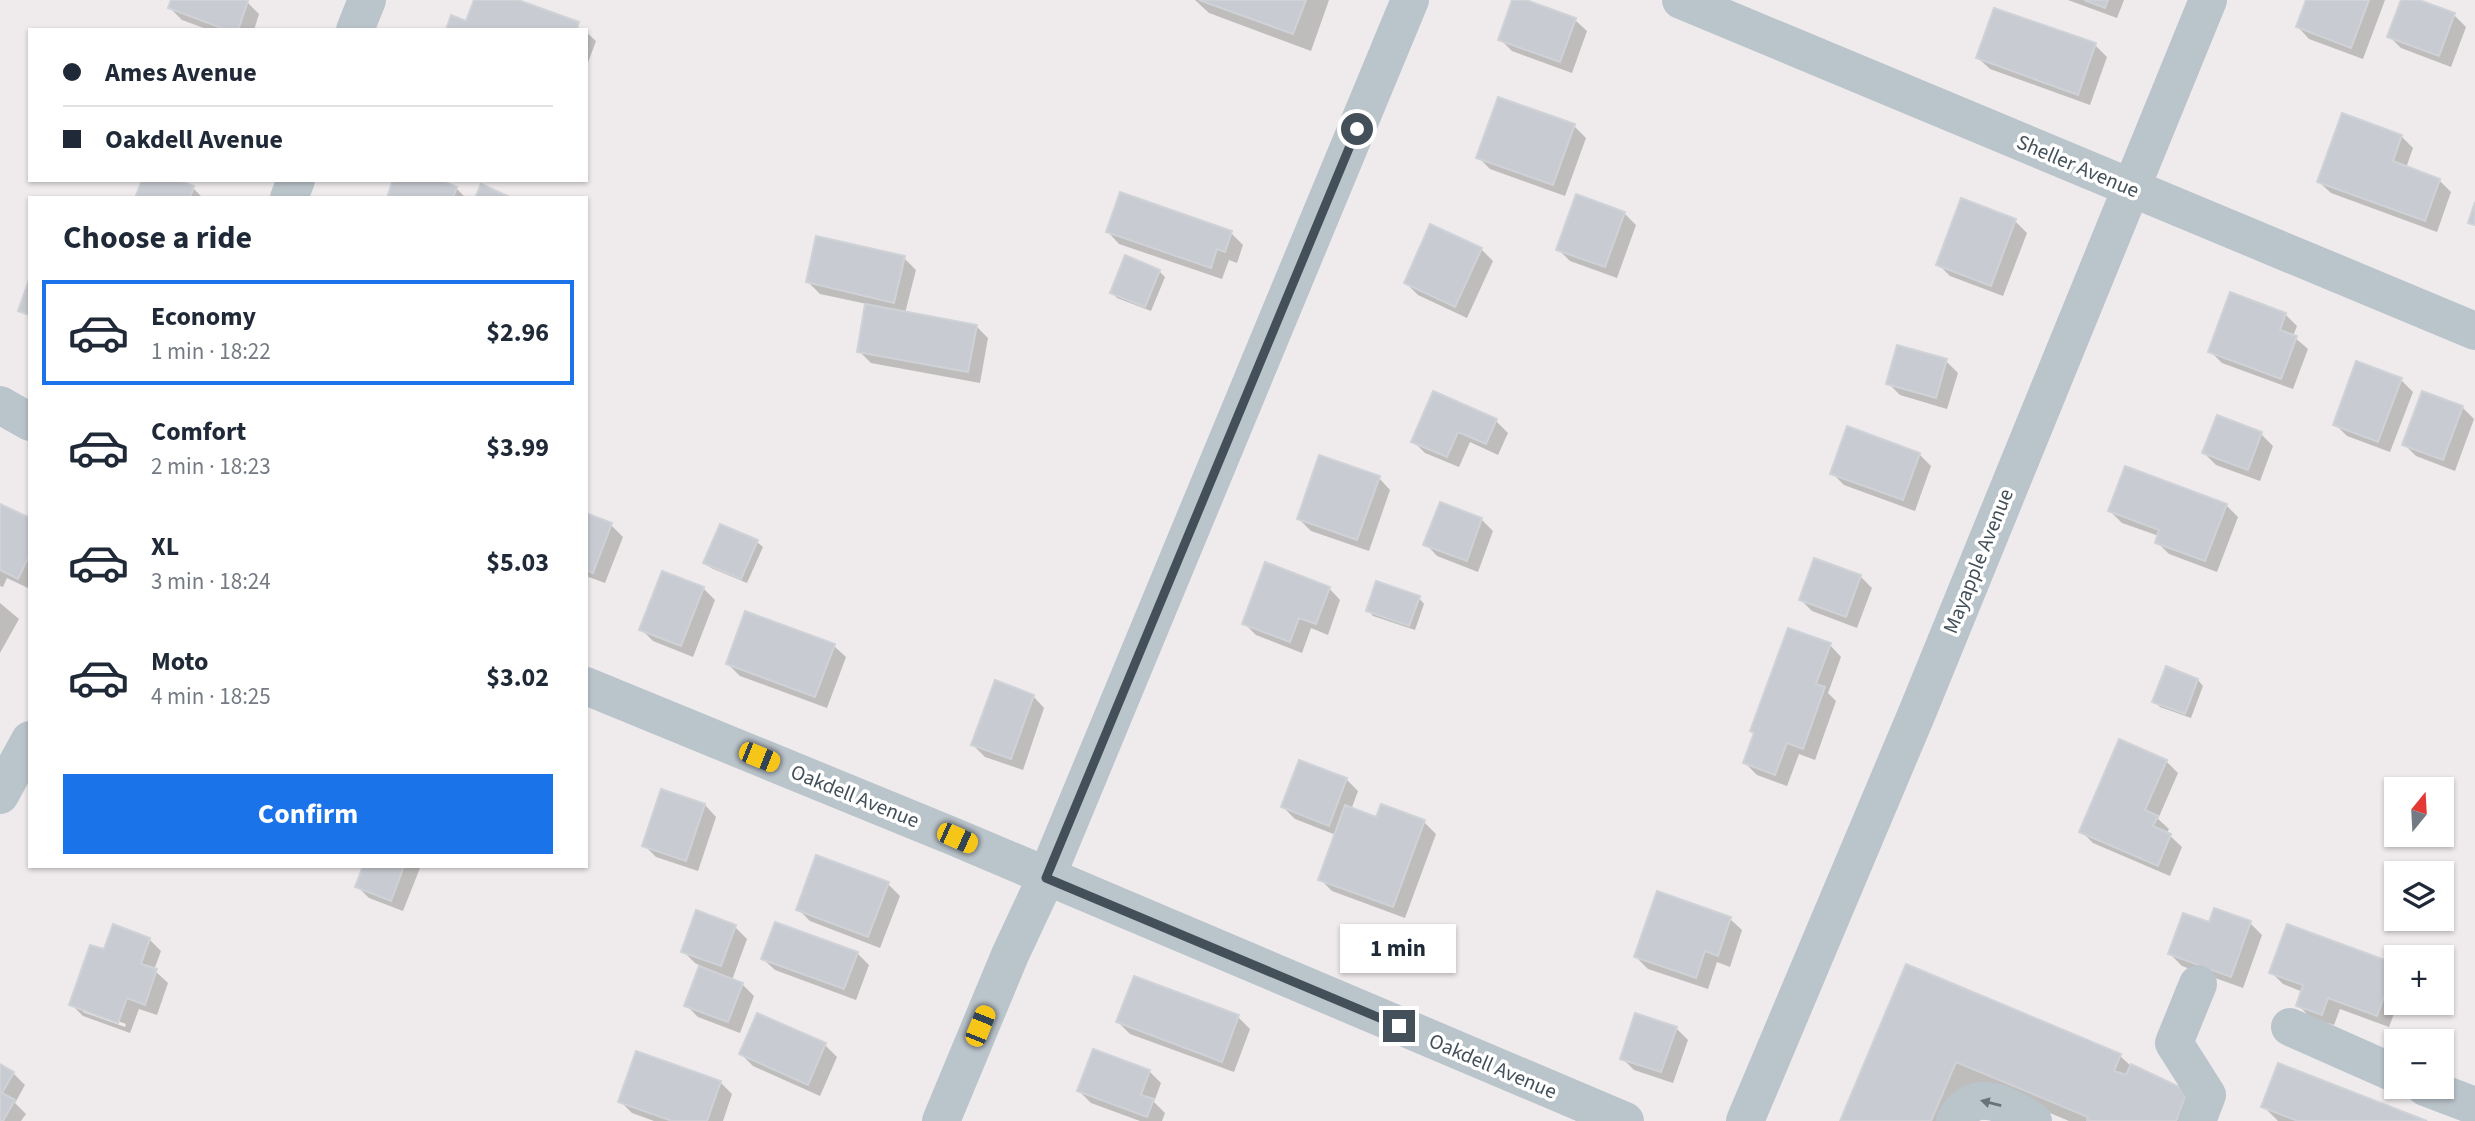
<!DOCTYPE html>
<html lang="en">
<head>
<meta charset="utf-8">
<style>
  body { margin:0; font-family:"Source Sans 3",sans-serif; background:#f6f6f7; color:#1f2937; height:100vh; display:flex; flex-direction:column; font-size:26px; white-space:nowrap }
  * { box-sizing:border-box; margin:0 }
  p { font-size:23px; color:#747a83 }
  .icon { flex:none; width:38px; height:38px; fill:none; stroke:currentColor; stroke-width:2; stroke-linecap:round; stroke-linejoin:round }
  .map { position:relative; flex:1; overflow:hidden }
  .side { position:absolute; left:28px; top:196px; width:560px; height:672px; display:flex; flex-direction:column; background:#fff; border-radius:0px; box-shadow:0 2px 5px #0004 }
  .side>* { flex:none }
  .hud { position:absolute; left:28px; top:28px; width:560px; height:154px; border-radius:0px; box-shadow:0 2px 5px #0004; display:grid; align-content:center; height:154px; padding:0 35px; background:#fff }
  .needle { width:46px; rotate:18deg }
  .tools { position:absolute; left:2384px; top:777px; display:grid; gap:14px }
  .tools a { display:grid; place-items:center; width:70px; height:70px; border-radius:0px; background:#fff; box-shadow:0 2px 5px #0004; font-size:35px }
  .end { position:absolute; width:32px; height:32px; margin:-16px; border:9px solid #445059; background:#fff; box-shadow:0 0 0 4px #fff }
  .from { border-radius:50% }
  .bubble { position:absolute; height:49px; border-radius:0px; background:#fff; box-shadow:0 2px 5px #0004; font-size:23px; font-weight:700; line-height:49px; text-align:center }
  .car { position:absolute; width:21px; height:42px; margin:-21px -10px; border-radius:9px; box-shadow:0 0 5px 2px #0007; background:linear-gradient(#f5c518 24%,#345 0 40%,#f5c518 0 76%,#345 0 86%,#f5c518 0) }
  .hud b { display:flex; align-items:center; gap:24px; height:66px; font-size:26px }
  .hud b+b { border-top:2px solid #e0e1e3 }
  .hud i { width:18px; height:18px; background:#1f2937 }
  ul { padding:0; list-style:none }
  li { display:flex; align-items:center; gap:21px; height:105px; margin:0 14px 10px; padding:0 21px; border:4px solid transparent; border-radius:0px }
  li div { flex:1 }
  li b { display:block; font-size:26px }
  li em { font-style:normal; font-weight:700 }
  li.active { border-color:#1a73e8 }
  li>.icon { width:63px; height:63px; stroke-width:1.5 }
  h2 { padding:0 35px; font-size:32px; line-height:84px }
  .cta { display:flex; gap:14px; margin-top:auto; padding:14px 35px }
  .cta a { flex:1; height:80px; border-radius:0px; background:#1a73e8; color:#fff; font-size:28px; font-weight:700; line-height:80px; text-align:center }
  .map>svg:first-child { display:block }
  .shadow { fill:#0003; fill-rule:evenodd }
  .building { fill:#c8cbd1; stroke:#cfd2d7; stroke-width:2 }
  .lines { fill:none; stroke-linecap:round; stroke-linejoin:round }
  .minor { stroke:#bac4cb; stroke-width:38 }
  .oneway { fill:#67737b }
  .route { stroke:#445059; stroke-width:9 }
  .labels { text-anchor:middle; stroke-width:7; stroke-linejoin:round; paint-order:stroke }
  .street-label { font-size:21px; fill:#445059; stroke:#fff }
</style>
</head>
<body>
<div class="map">
<svg width="2475" height="1121" viewBox="0 0 2475 1121">
  <rect width="100%" height="100%" fill="#efebec"/>
  <path class="shadow" d="M173 0H242L247 2 259 14 254 30H209L182 20 170 8Z
    M1195 0H1329L1311 51 1209 13Z
    M1514 0H1521L1575 20 1587 31 1572 73 1512 51 1500 39Z
    M2068 0H2124L2117 18Z
    M2308 0H2385L2363 59 2309 39 2298 27Z
    M2403 0H2414L2454 15 2466 27 2451 67 2401 48 2389 36Z
    M586 32 596 41 586 68Z
    M2095 45 2107 57 2090 105 1990 69 1978 58Z
    M1574 126 1586 138 1565 196 1490 169 1478 157Z
    M2401 136 2413 148 2406 168 2439 180 2451 192 2437 232 2331 193 2319 182Z
    M193 188 203 198H137Z
    M456 188 466 198H389Z
    M1624 213 1636 225 1617 278 1570 261 1558 249Z
    M2015 221 2027 233 2003 296 1950 276 1938 264Z
    M1108 232 1231 233 1243 245 1237 263 1229 260 1222 279 1119 244Z
    M1481 249 1493 261 1467 318 1418 295 1406 283Z
    M904 258 916 270 905 313 976 326 988 338 980 383 871 363 859 351 867 304 820 294 808 282Z
    M1159 271 1165 277 1151 311 1117 298 1112 292Z
    M2285 314 2297 326 2293 336 2308 349 2293 389 2222 363 2210 351Z
    M1946 361 1958 373 1947 409 1900 395 1888 383Z
    M2401 380 2413 392 2390 452 2347 436 2335 424Z
    M1434 394 1496 421 1508 433 1498 455 1470 442 1459 467 1425 453 1413 441Z
    M2462 407 2474 419 2455 471 2416 456 2404 444Z
    M2261 434 2273 446 2260 481 2216 465 2204 453Z
    M1919 454 1931 466 1915 511 1844 485 1832 473Z
    M1379 478 1390 490 1369 551 1311 531 1299 519Z
    M2226 505 2238 517 2217 572 2169 554 2157 542 2159 536 2122 523 2110 511Z
    M0 506 30 520V589L7 578 3 587 0 586Z
    M586 515 611 525 623 537 605 583 586 576Z
    M1481 519 1493 531 1478 572 1437 556 1426 544Z
    M757 542 763 547 747 583 711 568 705 562Z
    M1860 576 1872 588 1857 628 1812 611 1801 600Z
    M703 588 715 600 693 657 653 641 641 629Z
    M1329 588 1340 600 1328 635 1311 628 1302 653 1256 635 1244 623Z
    M1419 598 1424 604 1415 630 1373 616 1368 610Z
    M0 603 19 619 0 653Z
    M1830 645 1841 657 1828 693 1836 701 1815 760 1799 754 1787 786 1757 775 1745 763Z
    M834 646 846 657 827 708 740 676 728 664Z
    M2198 680 2203 686 2191 718 2160 707 2155 701Z
    M1033 696 1044 708 1023 770 985 757 973 745Z
    M2166 761 2178 773 2158 819 2169 829 2167 833 2182 847 2170 876 2093 843 2081 831Z
    M1346 779 1358 791 1351 810 1377 819 1424 822 1436 834 1405 918 1332 891 1320 879 1336 835 1295 819 1283 807Z
    M705 805 716 817 698 871 656 857 644 845Z
    M365 866 420 868 403 911 369 898 357 886Z
    M888 884 900 896 880 948 810 921 798 909Z
    M1730 919 1742 930 1730 967 1717 962 1708 989 1648 969 1636 957Z
    M2250 923 2262 935 2243 988 2182 966 2170 954Z
    M2288 926 2396 966V1003H2398L2389 1027 2340 1009 2334 1025 2310 1017 2298 1005 2303 992 2283 984 2271 972Z
    M735 927 747 939 732 980 742 984 754 996 740 1033 698 1017 686 1005 701 966 695 963 683 951Z
    M149 939 161 951 154 970 168 983 157 1015 139 1009 130 1033 83 1016 71 1004 105 952ZM83 1008 126 1024 125 1027 83 1012Z
    M857 953 869 965 856 1000 775 970 763 959Z
    M1907 966 2120 1056 2131 1066 2187 1092 2207 1121H2069L1979 1083 1963 1121H1842Z
    M758 1015 825 1045 837 1057 820 1096 753 1066 741 1054Z
    M1238 1017 1250 1029 1234 1072 1130 1034 1118 1022Z
    M1676 1028 1688 1040 1673 1083 1634 1070 1622 1058Z
    M0 1066 13 1073 25 1085 15 1103 26 1114 21 1121H0Z
    M1149 1071 1161 1083 1154 1102 1165 1113 1162 1121H1140L1091 1103 1079 1091Z
    M720 1082 732 1094 723 1121H654L632 1113 620 1101Z
    M2263 1106 2422 1121H2278Z"/>
  <path class="building" d="M171 0H247L248 1 238 30H227L168 8Z
    M474 0H518L579 22 577 30H446L451 15 466 21Z
    M1199 0H1306L1293 34Z
    M1512 0H1526L1576 18 1560 62 1498 40Z
    M2084 0H2108L2105 8Z
    M2306 0H2369L2351 48 2296 27Z
    M2401 0H2419L2455 13 2439 56 2387 37Z
    M1994 8 2096 43 2078 95 1976 58Z
    M1498 97 1575 124 1553 185 1476 158Z
    M2342 113 2402 135 2393 161 2440 179 2425 221 2317 182Z
    M142 180H178L194 186 190 198H135Z
    M393 180H440L457 187 453 198H387Z
    M481 184 512 198H475Z
    M1120 192 1232 231 1225 252 1217 249 1211 268 1106 232Z
    M1576 194 1625 212 1605 267 1556 250Z
    M1961 198 2016 219 1991 286 1936 265Z
    M2475 202V225L2468 223Z
    M1430 224 1482 248 1455 307 1404 283Z
    M816 236 905 256 894 303 806 282Z
    M1125 255 1160 270 1145 307 1110 293Z
    M30 277V315L18 311Z
    M2230 292 2286 313 2280 330 2297 336 2281 379 2208 352Z
    M865 304 977 325 968 372 857 352Z
    M1897 345 1947 359 1936 398 1886 384Z
    M2356 361 2402 378 2378 442 2333 425Z
    M1433 391 1497 419 1486 444 1458 432 1447 457 1411 442Z
    M2422 391 2463 406 2443 460 2402 445Z
    M2217 415 2262 432 2248 470 2202 453Z
    M1847 426 1920 453 1903 500 1830 474Z
    M1319 455 1380 476 1357 540 1297 519Z
    M2125 466 2227 504 2205 561 2155 543 2159 530 2108 511Z
    M1440 502 1482 518 1467 561 1423 545Z
    M0 504 30 518V554L18 579 0 570Z
    M586 513 612 523 593 573 586 570Z
    M720 524 758 540 741 579 703 563Z
    M1814 558 1861 575 1846 617 1799 600Z
    M1265 562 1330 587 1316 624 1299 618 1290 642 1242 624Z
    M662 571 704 587 681 646 639 630Z
    M1376 581 1420 596 1409 626 1366 611Z
    M745 611 835 644 815 697 726 664Z
    M1788 628 1831 643 1816 684 1825 687 1803 749 1787 743 1775 775 1743 763 1754 733 1750 731Z
    M2166 666 2198 679 2185 714 2152 702Z
    M995 680 1034 695 1011 759 971 745Z
    M2119 739 2167 760 2145 810 2158 816 2153 826 2171 834 2158 866 2079 832Z
    M1299 760 1347 778 1329 826 1281 807Z
    M661 789 705 804 686 861 642 846Z
    M1381 804 1425 820 1393 907 1318 880 1345 805 1376 817Z
    M816 855 889 882 868 937 796 910Z
    M363 866H404L391 901 355 887Z
    M1657 891 1731 917 1718 956 1705 951 1696 978 1634 957Z
    M2214 908 2251 921 2231 977 2168 954 2183 913 2209 922Z
    M696 910 736 925 721 966 681 952Z
    M775 922 858 952 844 989 761 959Z
    M113 924 150 938 141 964 157 969 145 1005 127 998 118 1023 69 1005 90 945 104 949Z
    M2287 924 2396 964 2377 1016 2328 998 2322 1015 2296 1006 2303 985 2269 973Z
    M1906 964 2121 1054 2114 1071 2126 1075 2131 1064 2188 1091 2176 1121H2087L2088 1117 1956 1062 1931 1121H1840Z
    M699 966 743 983 728 1022 684 1006Z
    M1134 976 1239 1015 1222 1062 1116 1022Z
    M757 1013 826 1043 808 1085 739 1054Z
    M1635 1013 1677 1027 1661 1072 1620 1059Z
    M1093 1049 1150 1070 1141 1095 1154 1099 1147 1117 1077 1091Z
    M636 1051 721 1081 707 1121H672L618 1102Z
    M2278 1063 2427 1121H2298L2261 1107Z
    M0 1064 14 1072 2 1093 15 1100 3 1121H0Z"/>
  <g class="lines">
    <path class="minor" d="M1681 0 2475 331
      M355 30 367 0
      M289 198 296 180
      M0 405 30 422
      M586 686 957 838 1625 1121
      M0 795 30 740
      M2290 1027 2396 1074
      M2425 1087 2475 1106
      M941 1121 1010 955 1046 878 1410 0
      M1745 1121 1917 713 2208 0
      M1955 1121C1973 1085 2008 1105 2033 1121
      M2197 1121 2207 1095 2174 1043 2198 984"/>
  </g>
  <defs><path id="oneway-solid" d="M-6-.8H1V-3.2L6.5 0L1 3.2V.8H-6Z" transform="scale(1.75)"/></defs>
  <use class="oneway" href="#oneway-solid" transform="translate(1991 1103) rotate(-166)"/>
  <g class="lines">
    <path class="route" d="M1357 129 1046 878 1399 1026"/>
  </g>
  <g class="labels">
    <g class="street-label">
      <text transform="translate(2078 166) rotate(23)" y="7">Sheller Avenue</text>
      <text transform="translate(1978 561) rotate(-68)" y="7">Mayapple Avenue</text>
      <text transform="translate(855 796) rotate(22)" y="7">Oakdell Avenue</text>
      <text transform="translate(1493 1066) rotate(23)" y="7">Oakdell Avenue</text>
    </g>
  </g>
</svg>
<div class="tools">
<a><svg class="needle" viewBox="-14 -14 28 28"><path d="M0-13l5 13h-10z" fill="#e53935"/><path d="M0 13l5-13h-10z" fill="#747a83"/></svg></a>
<a><svg class="icon" aria-label="layers" viewBox="0 0 24 24"><path d="M12 4l9 5-9 5-9-5zM3 14l9 5 9-5"/></svg></a>
<a>+</a>
<a>−</a>
</div>
<i class="end from" style="left:1357px;top:129px"></i>
<i class="end" style="left:1399px;top:1026px"></i>
<div class="bubble" style="left:1340px;top:924px;width:116px">1 min</div>
<i class="car" style="left:759px;top:757px;rotate:112deg"></i>
<i class="car" style="left:957px;top:838px;rotate:114deg"></i>
<i class="car" style="left:980px;top:1026px;rotate:22deg"></i>
<div class="hud">
<b><i class="from"></i>Ames Avenue</b>
<b><i></i>Oakdell Avenue</b>
</div>
<section class="side">
<h2>Choose a ride</h2>
<ul>
<li class="active"><svg class="icon" aria-label="car" viewBox="0 0 24 24"><path d="M5 17H2v-5l4-1 3-4h7l3 4 3 1v5h-3M9 17h6M6 11h13"/><circle cx="7" cy="17" r="2"/><circle cx="17" cy="17" r="2"/></svg><div><b>Economy</b><p>1 min · 18:22</p></div><em>$2.96</em></li>
<li><svg class="icon" aria-label="car" viewBox="0 0 24 24"><path d="M5 17H2v-5l4-1 3-4h7l3 4 3 1v5h-3M9 17h6M6 11h13"/><circle cx="7" cy="17" r="2"/><circle cx="17" cy="17" r="2"/></svg><div><b>Comfort</b><p>2 min · 18:23</p></div><em>$3.99</em></li>
<li><svg class="icon" aria-label="car" viewBox="0 0 24 24"><path d="M5 17H2v-5l4-1 3-4h7l3 4 3 1v5h-3M9 17h6M6 11h13"/><circle cx="7" cy="17" r="2"/><circle cx="17" cy="17" r="2"/></svg><div><b>XL</b><p>3 min · 18:24</p></div><em>$5.03</em></li>
<li><svg class="icon" aria-label="car" viewBox="0 0 24 24"><path d="M5 17H2v-5l4-1 3-4h7l3 4 3 1v5h-3M9 17h6M6 11h13"/><circle cx="7" cy="17" r="2"/><circle cx="17" cy="17" r="2"/></svg><div><b>Moto</b><p>4 min · 18:25</p></div><em>$3.02</em></li>
</ul>
<div class="cta"><a>Confirm</a></div>
</section>
</div>
</body>
</html>
